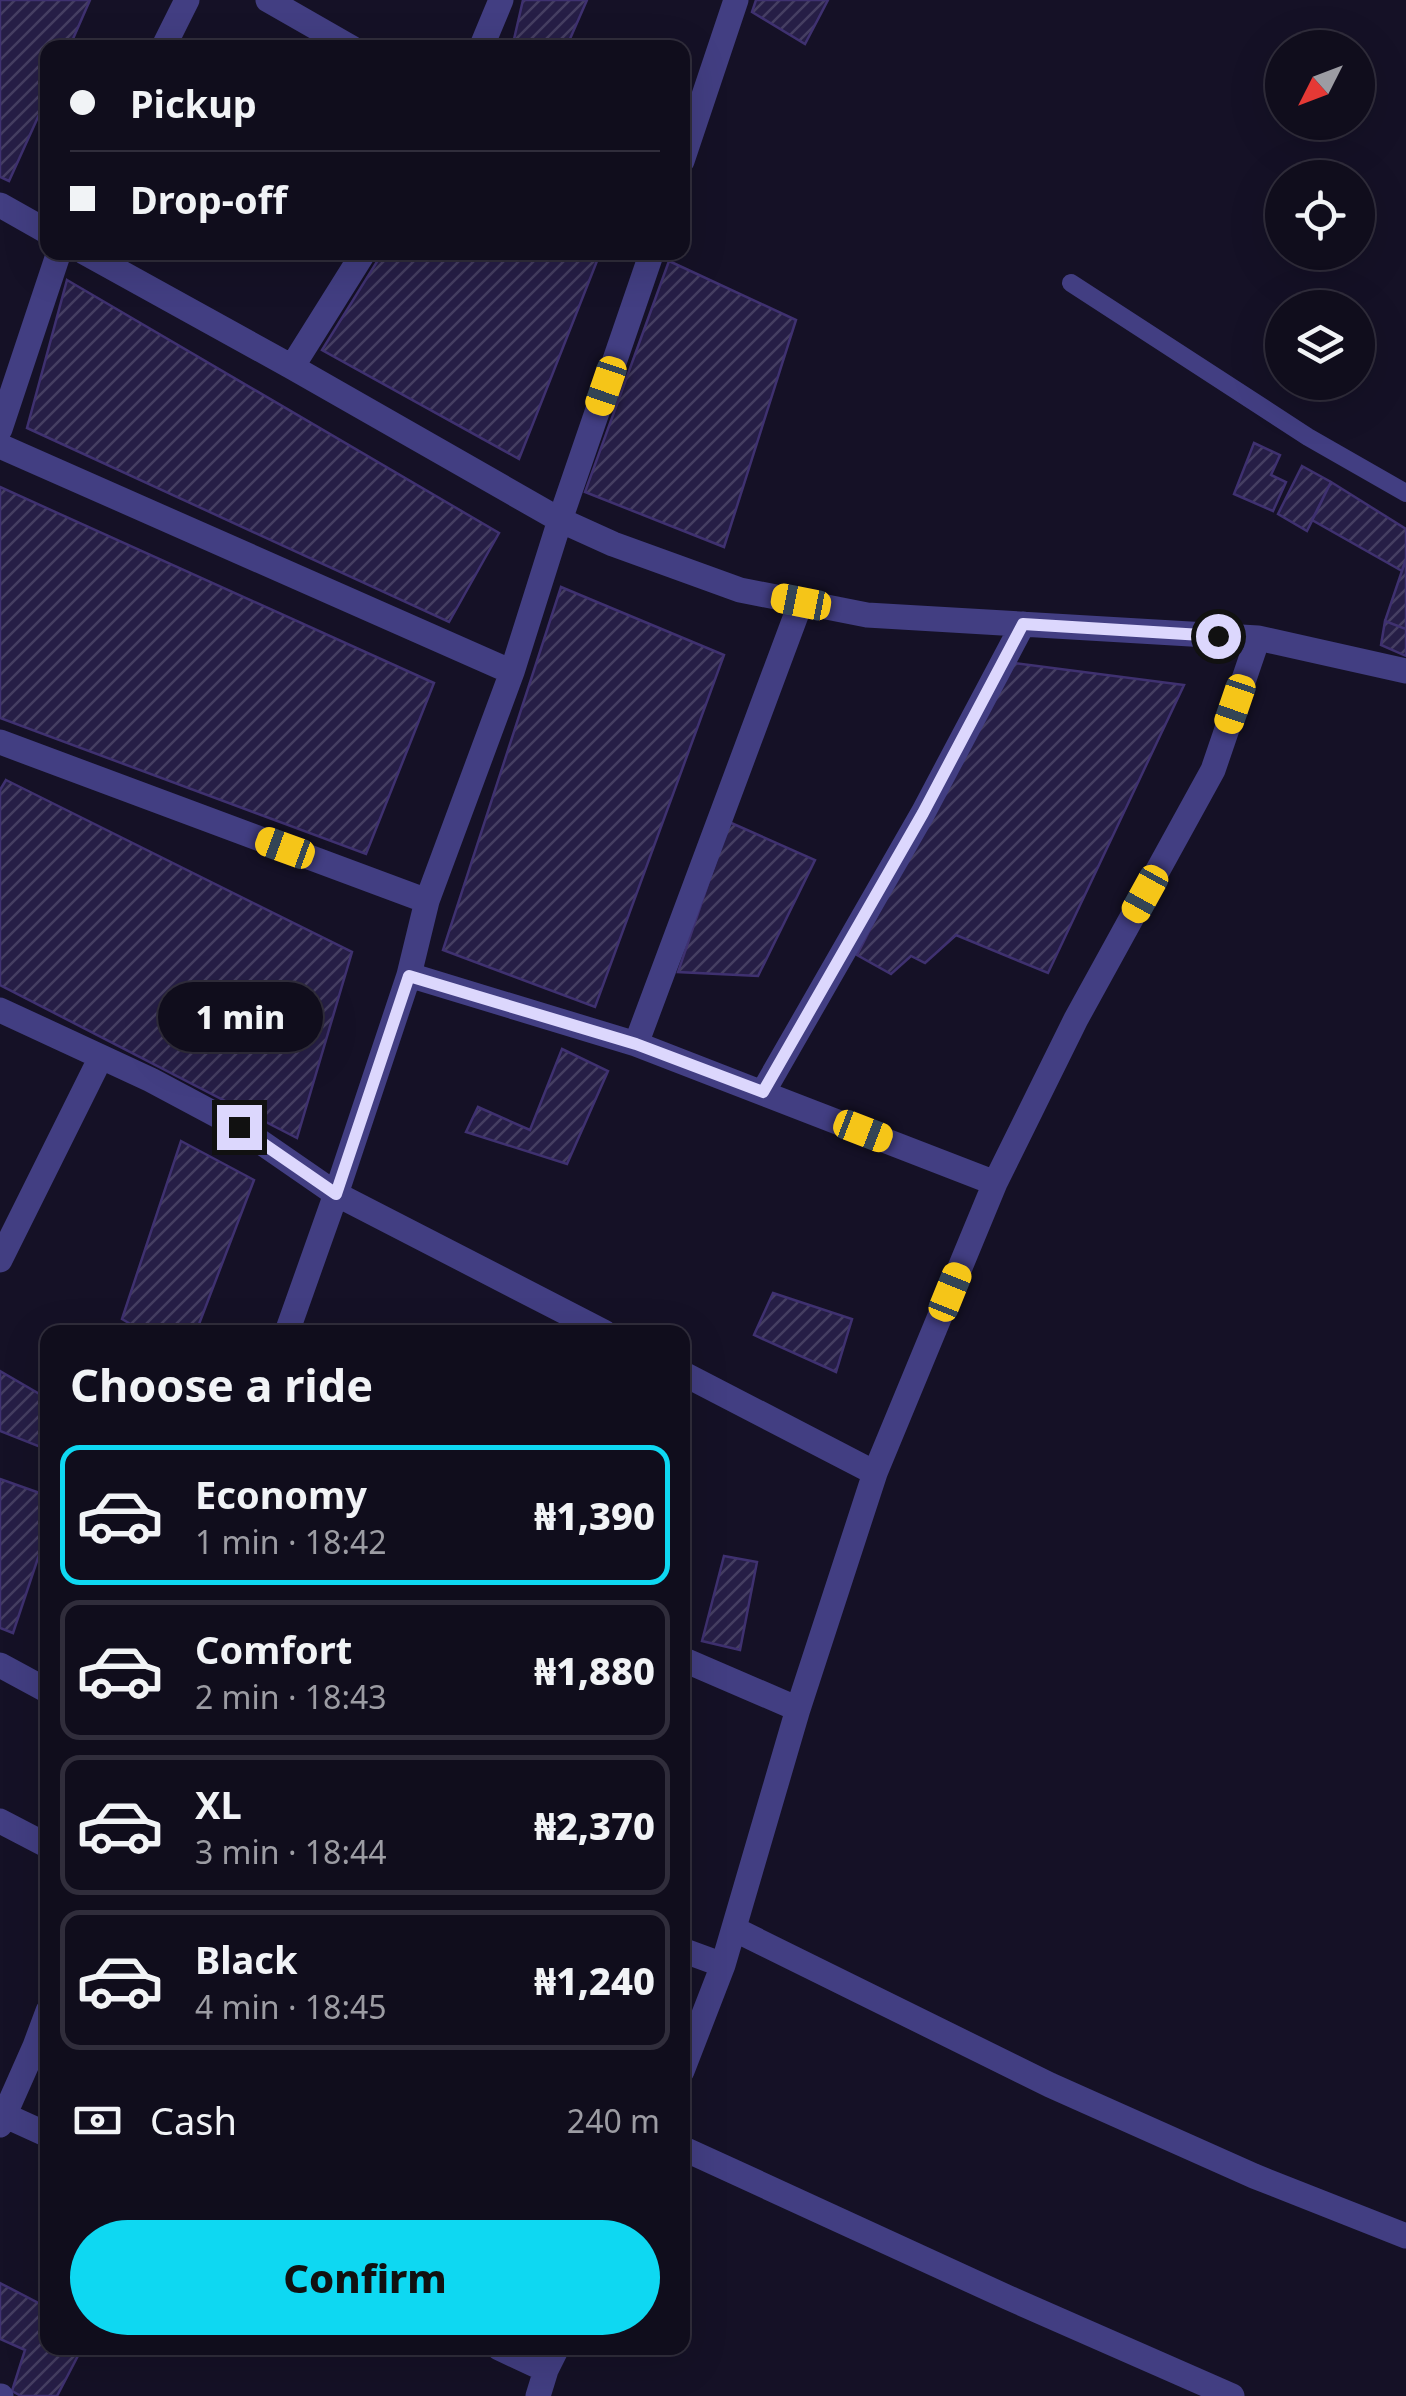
<!DOCTYPE html>
<html lang="en">
<head>
<meta charset="utf-8">
<style>
  body { margin:0; font-family:"Noto Sans",sans-serif; background:#191625; color:#f1f3f6; height:100vh; display:flex; flex-direction:column; font-size:38px; white-space:nowrap }
  * { box-sizing:border-box; margin:0 }
  p { font-size:32px; color:#9c9ca3 }
  .icon { flex:none; width:55px; height:55px; fill:none; stroke:currentColor; stroke-width:2; stroke-linecap:round; stroke-linejoin:round }
  .map { position:relative; flex:1; overflow:hidden }
  .drawer { position:absolute; left:40px; top:1325px; width:650px; height:1030px; display:flex; flex-direction:column; background:#100d1c; border-radius:20px; box-shadow:0 10px 40px #0002,0 0 0 2px #302d3b }
  .drawer>* { flex:none }
  .banner { position:absolute; left:40px; top:40px; width:650px; height:220px; border-radius:20px; box-shadow:0 10px 40px #0002,0 0 0 2px #302d3b; display:grid; align-content:center; height:220px; padding:0 30px; background:#100d1c }
  .needle { width:65px; rotate:228deg }
  .buttons { position:absolute; left:1265px; top:30px; display:grid; gap:20px }
  .buttons a { display:grid; place-items:center; width:110px; height:110px; border-radius:50%; background:#100d1c; box-shadow:0 10px 40px #0002,0 0 0 2px #302d3b; font-size:50px }
  .end { position:absolute; width:45px; height:45px; margin:-22px; border:12px solid #dcd7fd; background:#111; box-shadow:0 0 0 5px #111 }
  .from { border-radius:50% }
  .bubble { position:absolute; height:70px; border-radius:35px; background:#100d1c; box-shadow:0 10px 40px #0002,0 0 0 2px #302d3b; font-size:32px; font-weight:800; line-height:70px; text-align:center }
  .car { position:absolute; width:30px; height:60px; margin:-30px -15px; border-radius:12px; box-shadow:0 0 8px 2px #0007; background:linear-gradient(#f5c518 24%,#345 0 40%,#f5c518 0 76%,#345 0 86%,#f5c518 0) }
  .banner b { display:flex; align-items:center; gap:35px; height:95px; font-size:38px }
  .banner b+b { border-top:2px solid #302d3b }
  .banner i { width:25px; height:25px; background:#f1f3f6 }
  ul { padding:0; list-style:none }
  li { display:flex; align-items:center; gap:30px; height:140px; margin:0 20px 15px; padding:0 10px; border:5px solid #302d3b; border-radius:20px }
  li div { flex:1 }
  li b { display:block; font-size:38px }
  li em { font-style:normal; font-weight:800 }
  li.on { border-color:#0ed8f2 }
  li>.icon { width:90px; height:90px; stroke-width:1.5 }
  h2 { padding:0 30px; font-size:45px; line-height:120px }
  .pay { display:flex; align-items:center; gap:25px; height:110px; padding:0 30px; font-size:38px }
  .pay p { margin-inline-start:auto }
  .action { display:flex; gap:20px; margin-top:auto; padding:20px 30px }
  .action a { flex:1; height:115px; border-radius:60px; background:#0ed8f2; color:#111; font-size:40px; font-weight:800; line-height:115px; text-align:center }
  .map>svg:first-child { display:block }
  .building { fill:url(#building-hatch); stroke:#3f3170; stroke-width:2.5 }
  .lines { fill:none; stroke-linecap:round; stroke-linejoin:round }
  .lane { stroke:#423e82; stroke-width:18 }
  .street { stroke:#423e82; stroke-width:25 }
  .route { stroke:#dcd7fd; stroke-width:12 }
</style>
</head>
<body>
<div class="map">
<svg width="1406" height="2396" viewBox="0 0 1406 2396">
  <defs>
    <pattern id="building-hatch" width="6" height="6" patternUnits="userSpaceOnUse" patternTransform="scale(2.5)"><rect width="6" height="6" fill="#261e46"/><path d="M-1 1l2-2M0 6l6-6M5 7l2-2" fill="none" stroke="#453e62"/></pattern>
  </defs>
  <rect width="100%" height="100%" fill="#151126"/>
  <path class="building" d="M0 0H90L69 48H48V95L9 181 0 177Z
    M523 0H587L566 48H512Z
    M756 0H828L805 44 752 12Z
    M383 252H594L599 256 519 459 322 350Z
    M669 261 796 320 724 547 585 492Z
    M67 280 499 533 449 622 27 428Z
    M1254 443 1280 455 1271 475 1286 482 1273 511 1234 494Z
    M1302 466 1331 482 1307 531 1278 514Z
    M1331 482 1406 529V559L1402 571 1312 520Z
    M0 487 434 683 366 854 0 718Z
    M1406 559V629L1385 621Z
    M561 587 724 655 595 1007 443 950Z
    M1385 621 1406 629V656L1381 645Z
    M1006 662 1184 685 1048 973 956 935 925 963 911 956 891 974 857 955Z
    M6 780 352 952 297 1138 0 985V790Z
    M729 822 815 860 758 976 678 972Z
    M562 1049 608 1071 567 1164 466 1132 478 1107 530 1130Z
    M181 1141 254 1180 196 1332H144L122 1319Z
    M773 1293 852 1319 836 1372 754 1335Z
    M0 1371 48 1399V1450L0 1431Z
    M0 1479 48 1496V1528L13 1633 0 1628Z
    M724 1556 757 1562 740 1650 702 1641Z
    M0 2283 48 2308V2348H82L57 2396H21L12 2391 25 2350 0 2339Z"/>
  <g class="lines">
    <path class="lane" d="M1071 283 1308 437 1406 493"/>
    <path class="street" d="M268 0 352 48
      M163 48 187 0
      M481 48 501 0
      M682 161 736 0
      M0 205 48 232
      M84 252 292 367 560 520 613 544 740 590 867 615 1258 638 1406 671
      M292 367 364 252
      M0 429 59 252
      M0 446 512 672
      M0 742 427 901
      M409 975 636 1044 995 1183
      M0 1010 151 1080 239 1127 336 1194 604 1332
      M636 1044 801 602
      M763 1092 923 813 1023 624
      M0 1260 101 1057
      M287 1332 336 1194 409 975 427 901 512 672 560 520 652 252
      M682 1373 875 1473
      M682 1659 798 1709
      M0 1665 48 1691
      M0 1821 48 1846
      M734 1929 1050 2085 1254 2176 1406 2236
      M682 1950 723 1965
      M682 2071 723 1965 798 1709 875 1473 995 1183 1076 1019 1213 770 1258 638
      M4 2115 48 2135
      M0 2125 35 2046 48 2011
      M682 2148 1009 2298 1232 2396
      M499 2348 546 2370
      M0 2396H1
      M538 2396 546 2370 557 2348"/>
  </g>
  <g class="lines">
    <path class="route" d="M239 1127 336 1194 409 976 636 1044 763 1092 923 813 1023 624 1218 636"/>
  </g>
</svg>
<div class="buttons">
<a><svg class="needle" viewBox="-14 -14 28 28"><path d="M0-13l5 13h-10z" fill="#e53935"/><path d="M0 13l5-13h-10z" fill="#9c9ca3"/></svg></a>
<a><svg class="icon" aria-label="locate" viewBox="0 0 24 24"><circle cx="12" cy="12" r="6"/><path d="M12 2v4M12 18v4M2 12h4M18 12h4"/></svg></a>
<a><svg class="icon" aria-label="layers" viewBox="0 0 24 24"><path d="M12 4l9 5-9 5-9-5zM3 14l9 5 9-5"/></svg></a>
</div>
<i class="end from" style="left:1218px;top:636px"></i>
<i class="end" style="left:239px;top:1127px"></i>
<div class="bubble" style="left:158px;top:982px;width:165px">1 min</div>
<i class="car" style="left:606px;top:386px;rotate:199deg"></i>
<i class="car" style="left:801px;top:602px;rotate:281deg"></i>
<i class="car" style="left:1235px;top:704px;rotate:199deg"></i>
<i class="car" style="left:285px;top:848px;rotate:290deg"></i>
<i class="car" style="left:1145px;top:894px;rotate:209deg"></i>
<i class="car" style="left:863px;top:1131px;rotate:111deg"></i>
<i class="car" style="left:950px;top:1292px;rotate:22deg"></i>
<div class="banner">
<b><i class="from"></i>Pickup</b>
<b><i></i>Drop-off</b>
</div>
<section class="drawer">
<h2>Choose a ride</h2>
<ul>
<li class="on"><svg class="icon" aria-label="car" viewBox="0 0 24 24"><path d="M5 17H2v-5l4-1 3-4h7l3 4 3 1v5h-3M9 17h6M6 11h13"/><circle cx="7" cy="17" r="2"/><circle cx="17" cy="17" r="2"/></svg><div><b>Economy</b><p>1 min · 18:42</p></div><em>₦1,390</em></li>
<li><svg class="icon" aria-label="car" viewBox="0 0 24 24"><path d="M5 17H2v-5l4-1 3-4h7l3 4 3 1v5h-3M9 17h6M6 11h13"/><circle cx="7" cy="17" r="2"/><circle cx="17" cy="17" r="2"/></svg><div><b>Comfort</b><p>2 min · 18:43</p></div><em>₦1,880</em></li>
<li><svg class="icon" aria-label="car" viewBox="0 0 24 24"><path d="M5 17H2v-5l4-1 3-4h7l3 4 3 1v5h-3M9 17h6M6 11h13"/><circle cx="7" cy="17" r="2"/><circle cx="17" cy="17" r="2"/></svg><div><b>XL</b><p>3 min · 18:44</p></div><em>₦2,370</em></li>
<li><svg class="icon" aria-label="car" viewBox="0 0 24 24"><path d="M5 17H2v-5l4-1 3-4h7l3 4 3 1v5h-3M9 17h6M6 11h13"/><circle cx="7" cy="17" r="2"/><circle cx="17" cy="17" r="2"/></svg><div><b>Black</b><p>4 min · 18:45</p></div><em>₦1,240</em></li>
</ul>
<div class="pay"><svg class="icon" aria-label="cash" viewBox="0 0 24 24"><path d="M3 7h18v10H3z"/><circle cx="12" cy="12" r="2"/></svg>Cash<p>240 m</p></div>
<div class="action"><a>Confirm</a></div>
</section>
</div>
</body>
</html>
